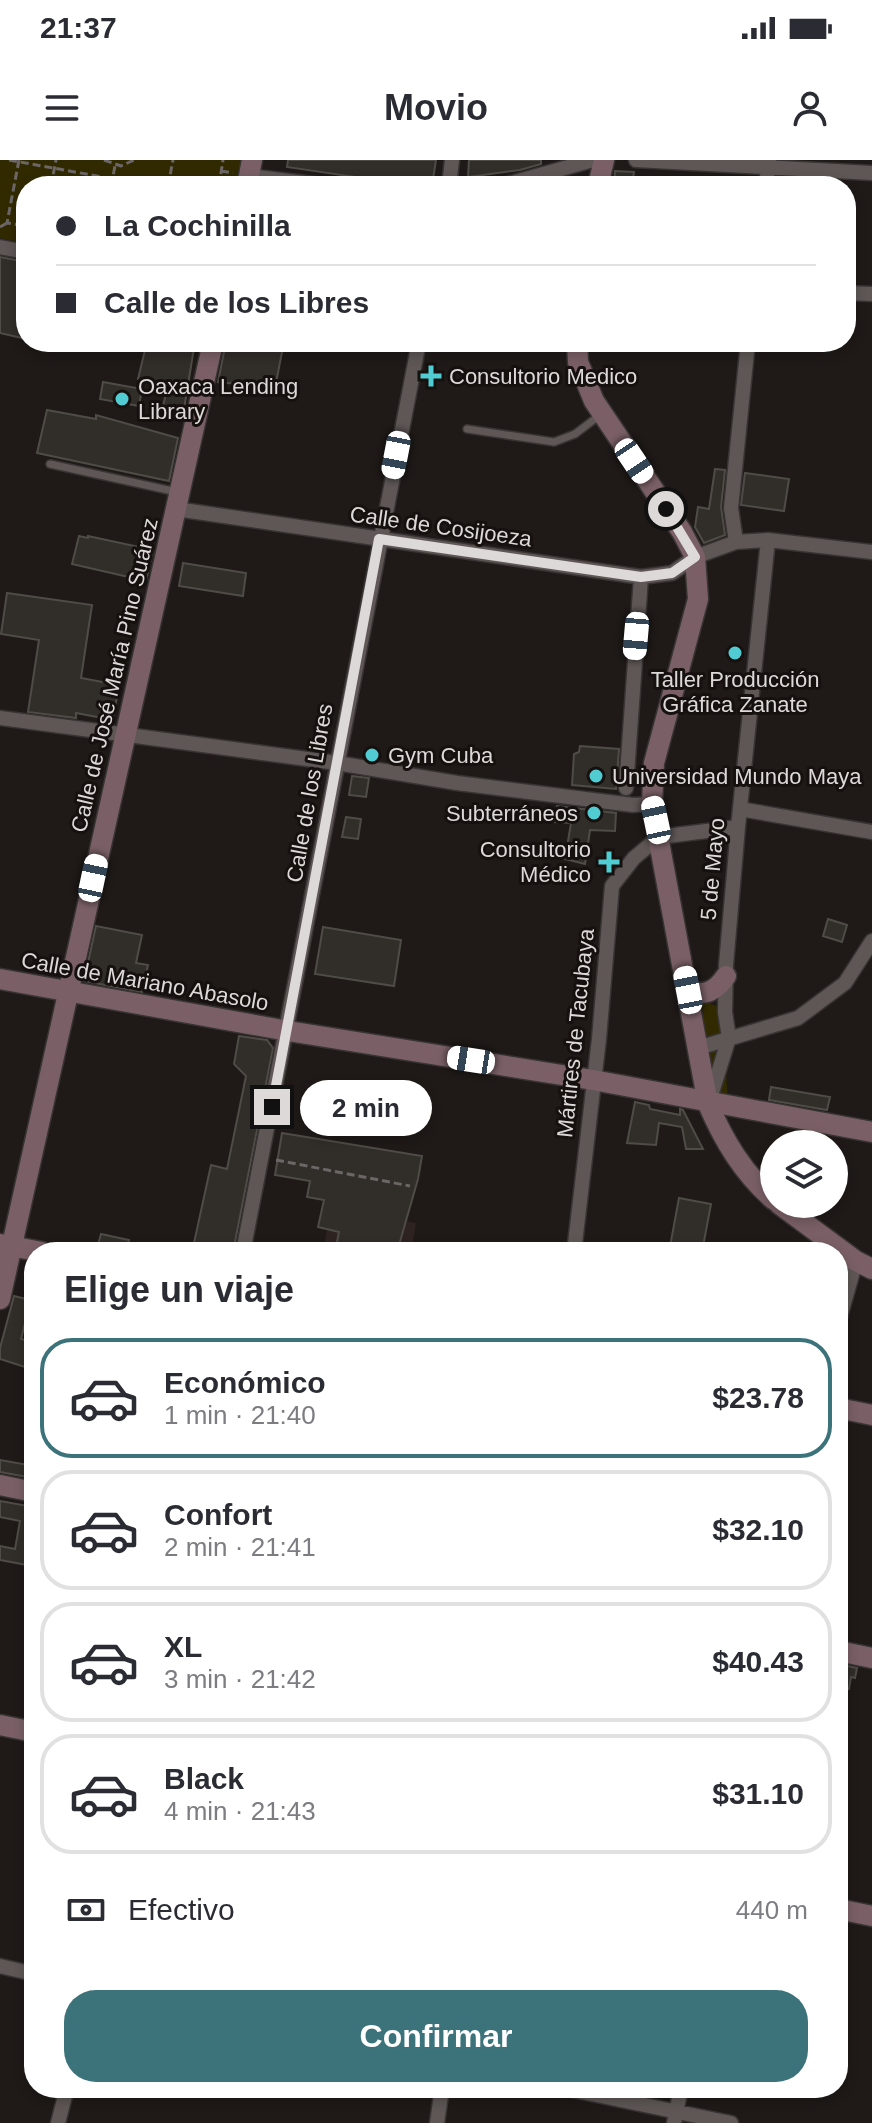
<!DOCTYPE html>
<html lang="es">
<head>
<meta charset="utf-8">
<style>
  body { margin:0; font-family:Helvetica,sans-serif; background:#f7f7f7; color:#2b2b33; height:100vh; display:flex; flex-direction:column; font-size:30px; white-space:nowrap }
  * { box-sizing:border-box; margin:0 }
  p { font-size:26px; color:#7c7c81 }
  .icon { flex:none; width:44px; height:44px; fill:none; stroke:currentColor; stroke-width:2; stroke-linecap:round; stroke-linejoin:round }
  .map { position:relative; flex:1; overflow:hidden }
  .drawer { position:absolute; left:24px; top:1082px; width:824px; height:856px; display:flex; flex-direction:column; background:#fff; border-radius:32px; box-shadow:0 4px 12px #0003 }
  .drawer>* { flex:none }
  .guide { position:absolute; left:16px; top:16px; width:840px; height:176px; border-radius:32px; box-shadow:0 4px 12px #0003; display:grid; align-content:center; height:176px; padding:0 40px; background:#fff }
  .controls { position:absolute; left:760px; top:970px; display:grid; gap:16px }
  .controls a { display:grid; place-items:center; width:88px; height:88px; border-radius:50%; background:#fff; box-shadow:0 4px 12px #0003; font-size:40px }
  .end { position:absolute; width:36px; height:36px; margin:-18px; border:10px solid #ddd9d8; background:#111; box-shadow:0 0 0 4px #111 }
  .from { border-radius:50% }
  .bubble { position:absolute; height:56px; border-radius:28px; background:#fff; box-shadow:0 4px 12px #0003; font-size:26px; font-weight:600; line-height:56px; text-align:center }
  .car { position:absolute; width:24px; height:48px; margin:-24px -12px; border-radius:10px; box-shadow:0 0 6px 2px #0007; background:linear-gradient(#fff 24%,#345 0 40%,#fff 0 76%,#345 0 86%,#fff 0) }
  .guide b { display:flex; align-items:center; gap:28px; height:76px; font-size:30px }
  .guide b+b { border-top:2px solid #e1e1e2 }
  .guide i { width:20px; height:20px; background:#2b2b33 }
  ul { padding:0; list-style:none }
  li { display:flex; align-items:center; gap:24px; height:120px; margin:0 16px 12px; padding:0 24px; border:4px solid #e1e1e2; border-radius:32px }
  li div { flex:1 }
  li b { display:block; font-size:30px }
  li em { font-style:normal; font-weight:600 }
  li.on { border-color:#3c737b }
  li>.icon { width:72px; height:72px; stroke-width:1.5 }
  h2 { padding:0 40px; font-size:36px; line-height:96px }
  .pay { display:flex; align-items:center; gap:20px; height:88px; padding:0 40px; font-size:30px }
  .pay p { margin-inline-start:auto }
  .action { display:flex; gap:16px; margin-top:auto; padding:16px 40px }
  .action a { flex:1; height:92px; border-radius:32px; background:#3c737b; color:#fff; font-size:32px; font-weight:600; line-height:92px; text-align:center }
  .status { display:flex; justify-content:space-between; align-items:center; height:56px; padding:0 40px; background:#fff; direction:ltr }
  .status svg { height:22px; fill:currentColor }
  header { display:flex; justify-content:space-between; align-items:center; height:104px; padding:0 40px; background:#fff; font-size:36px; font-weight:600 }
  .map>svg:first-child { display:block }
  .built { fill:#2e2320 }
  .green { fill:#312a00 }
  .building { fill:#312d29; stroke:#4f4b46; stroke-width:2 }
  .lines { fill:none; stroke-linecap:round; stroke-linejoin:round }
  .lane-casing { stroke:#383433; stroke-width:10 }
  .street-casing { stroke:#383433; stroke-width:17 }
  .secondary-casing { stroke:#383433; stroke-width:23 }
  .path { stroke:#6c6766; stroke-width:3; stroke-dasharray:8 4; stroke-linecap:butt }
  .lane { stroke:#5e5756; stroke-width:7 }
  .street { stroke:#5e5756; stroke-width:14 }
  .secondary { stroke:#7a6066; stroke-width:20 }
  .route { stroke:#ddd9d8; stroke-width:10 }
  .poi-dot { fill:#51ccd3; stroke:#16110f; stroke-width:3 }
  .labels { text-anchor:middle; stroke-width:6; stroke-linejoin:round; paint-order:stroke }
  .poi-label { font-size:22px; fill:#ddd9d8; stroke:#16110f; text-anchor:start }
  .street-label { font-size:22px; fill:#ddd9d8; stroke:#16110f }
</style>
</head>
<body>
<div class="status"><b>21:37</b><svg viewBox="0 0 49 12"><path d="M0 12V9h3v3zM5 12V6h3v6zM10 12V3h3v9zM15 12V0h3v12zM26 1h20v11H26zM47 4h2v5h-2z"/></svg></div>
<header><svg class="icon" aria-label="menu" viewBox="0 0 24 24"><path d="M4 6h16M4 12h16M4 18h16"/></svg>Movio<svg class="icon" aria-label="person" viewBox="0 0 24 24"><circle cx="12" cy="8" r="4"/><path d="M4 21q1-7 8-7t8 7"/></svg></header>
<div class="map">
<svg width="872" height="1963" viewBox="0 0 872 1963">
  <rect width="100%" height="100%" fill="#1f1a18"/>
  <path class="built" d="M331 1047 416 1063 411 1092H323Z"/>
  <path class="green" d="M0 0H241L236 26H26V83L0 78Z
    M702 841 722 848 728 942H708Z"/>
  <path class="building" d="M288 0H436L432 26H416L287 7Z
    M469 0H541V4L520 10 468 17Z
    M615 11 634 12 632 26H614Z
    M0 97 26 102V179L0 173Z
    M147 182H195L183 255 162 251 168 224 138 219Z
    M226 182H284L275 228 218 222Z
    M103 222 142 229 139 246 100 239Z
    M47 250 96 259V255L178 278 169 321 37 293Z
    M715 309 725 310 721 347 725 375 704 383 695 367 698 347 709 349Z
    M745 313 789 319 784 351 741 345Z
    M79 376 88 378V376L153 390 146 421 72 404Z
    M183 403 246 413 243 436 179 426Z
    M7 433 92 445 81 518 119 525 113 560 76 553V558L28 552 39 480 1 474Z
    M580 586 619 589 616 629 572 625 574 594 579 592Z
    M352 616 369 618 366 637 349 635Z
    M557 646 616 653 615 671 590 670 585 704 565 699 571 663 555 662Z
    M346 657 361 659 358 679 342 677Z
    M828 759 847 765 842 782 823 776Z
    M96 766 142 775 136 803 148 805 142 832 84 821Z
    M323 767 401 780 394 826 315 814Z
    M239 876 267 880 273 888 233 1092H192L211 1005 227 1009 246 916 234 904Z
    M771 927 830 937 827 950 769 940Z
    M635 942 649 945 650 949 680 955V949L683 950 703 989H686L682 967 659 963 656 985 627 983Z
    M282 973 422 996 418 1019 397 1092H335L339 1072 318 1067 324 1040 307 1037 310 1021 275 1015Z
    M679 1038 711 1044 702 1092H669Z
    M101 1074 129 1080 126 1092H96Z
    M14 1136 26 1139 25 1143 30 1144 21 1179 34 1182V1210L0 1199V1188Z
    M0 1300 34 1306 33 1318 0 1312Z
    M0 1341 34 1347V1370L27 1405 0 1400V1386L15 1389 20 1361 0 1357Z
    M838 1504 857 1508 855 1518 851 1517 849 1529 838 1528Z"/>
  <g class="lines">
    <defs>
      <path id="lane" d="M467 269 554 282 575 274 600 255
        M50 304 177 332"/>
      <path id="street" d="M636 0 872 13
        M249 16 329 26
        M449 26 452 0
        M501 26 593 0
        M766 26 769 0
        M0 87 26 92
        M846 133 872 134
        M176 349 641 417 672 413 695 397 736 382 768 380 872 392
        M736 382 731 348 748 182
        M0 558 337 603 457 623 633 645 652 644
        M626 628 641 417
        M740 649 872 672
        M698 888 798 858 845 823 872 781
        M709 942 729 878 725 852 726 805 738 667 768 380
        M243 1092C304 789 358 485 419 182
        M574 1092 599 879 612 726 634 698 659 677 738 667
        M838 1164 856 1101
        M0 1806 34 1814
        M563 1928 731 1963
        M58 1963 67 1928
        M437 1963 442 1928
        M674 1963 681 1928"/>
      <path id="secondary" d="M247 26 252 0
        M598 26 604 0
        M577 182 578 202 594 241 682 372 695 397 698 439 654 603 652 644 708 944C724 981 743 1013 774 1040
        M0 819 288 871 593 920 872 972
        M688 830C705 837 716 831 726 816
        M779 1044 856 1101 872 1109
        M0 1084 42 1092
        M0 1139 213 182
        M838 1248 872 1255
        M0 1325 34 1332
        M838 1491 872 1498
        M0 1565 34 1572
        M838 1749 872 1756"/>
    </defs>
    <use href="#lane" class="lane-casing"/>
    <use href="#street" class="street-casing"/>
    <use href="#secondary" class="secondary-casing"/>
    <path class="path" d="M9 0 152 26
      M19 0 7 63 26 66
      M104 0 121 6 134 0
      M221 11 233 13
      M51 26 56 0
      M111 26 115 6
      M168 26 173 0
      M219 26 223 0
      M0 67 7 63
      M276 1000 410 1026"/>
    <use href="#lane" class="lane"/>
    <use href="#street" class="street"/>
    <use href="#secondary" class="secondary"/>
  </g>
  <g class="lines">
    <path class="route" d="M272 947 379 379 641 417 672 413 695 397 666 349"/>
  </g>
  <g class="poi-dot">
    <path d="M427 204h8v8h8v8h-8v8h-8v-8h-8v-8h8z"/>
    <circle cx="122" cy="239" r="8"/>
    <circle cx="735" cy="493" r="8"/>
    <circle cx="372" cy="595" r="8"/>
    <circle cx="596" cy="616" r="8"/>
    <circle cx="594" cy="653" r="8"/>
    <path d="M605 690h8v8h8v8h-8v8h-8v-8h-8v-8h8z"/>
  </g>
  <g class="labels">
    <g class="poi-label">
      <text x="449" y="224">Consultorio Medico</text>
      <text x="138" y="234">Oaxaca Lending<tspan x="138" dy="25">Library</tspan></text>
      <text x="735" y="527" text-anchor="middle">Taller Producción<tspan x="735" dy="25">Gráfica Zanate</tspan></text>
      <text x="388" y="603">Gym Cuba</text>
      <text x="612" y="624">Universidad Mundo Maya</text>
      <text x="578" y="661" text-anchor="end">Subterráneos</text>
      <text x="591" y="697" text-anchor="end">Consultorio<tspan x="591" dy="25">Médico</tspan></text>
    </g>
    <g class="street-label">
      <text transform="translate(441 366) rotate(8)" y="8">Calle de Cosijoeza</text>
      <text transform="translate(114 515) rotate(-77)" y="8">Calle de José María Pino Suárez</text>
      <text transform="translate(309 633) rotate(-80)" y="8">Calle de los Libres</text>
      <text transform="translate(712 709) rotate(-85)" y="8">5 de Mayo</text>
      <text transform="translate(145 821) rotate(10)" y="8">Calle de Mariano Abasolo</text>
      <text transform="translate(575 873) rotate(-84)" y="8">Mártires de Tacubaya</text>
    </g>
  </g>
</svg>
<div class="controls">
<a><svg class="icon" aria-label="layers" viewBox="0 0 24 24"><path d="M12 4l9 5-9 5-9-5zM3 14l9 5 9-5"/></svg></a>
</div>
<i class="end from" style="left:666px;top:349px"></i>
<i class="end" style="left:272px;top:947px"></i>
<div class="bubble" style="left:300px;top:920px;width:132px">2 min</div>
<i class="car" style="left:396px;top:295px;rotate:191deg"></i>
<i class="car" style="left:634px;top:301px;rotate:146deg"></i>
<i class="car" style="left:636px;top:476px;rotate:185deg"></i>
<i class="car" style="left:656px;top:660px;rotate:348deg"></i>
<i class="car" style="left:93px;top:718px;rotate:12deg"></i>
<i class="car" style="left:688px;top:830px;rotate:349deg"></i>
<i class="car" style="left:471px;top:900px;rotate:279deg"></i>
<div class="guide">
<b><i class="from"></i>La Cochinilla</b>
<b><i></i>Calle de los Libres</b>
</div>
<section class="drawer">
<h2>Elige un viaje</h2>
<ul>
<li class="on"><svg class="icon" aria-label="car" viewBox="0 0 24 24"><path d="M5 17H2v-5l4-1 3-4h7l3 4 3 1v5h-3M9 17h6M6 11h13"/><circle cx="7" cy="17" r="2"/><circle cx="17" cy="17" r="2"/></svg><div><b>Económico</b><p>1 min · 21:40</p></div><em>$23.78</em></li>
<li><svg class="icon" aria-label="car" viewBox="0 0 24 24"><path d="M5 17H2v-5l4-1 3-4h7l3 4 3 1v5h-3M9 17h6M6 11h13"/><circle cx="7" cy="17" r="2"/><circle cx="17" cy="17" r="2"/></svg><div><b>Confort</b><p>2 min · 21:41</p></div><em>$32.10</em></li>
<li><svg class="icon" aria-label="car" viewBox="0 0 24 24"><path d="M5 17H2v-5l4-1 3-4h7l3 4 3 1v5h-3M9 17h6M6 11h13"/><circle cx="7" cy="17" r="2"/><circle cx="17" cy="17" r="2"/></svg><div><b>XL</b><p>3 min · 21:42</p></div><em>$40.43</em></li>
<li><svg class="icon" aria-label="car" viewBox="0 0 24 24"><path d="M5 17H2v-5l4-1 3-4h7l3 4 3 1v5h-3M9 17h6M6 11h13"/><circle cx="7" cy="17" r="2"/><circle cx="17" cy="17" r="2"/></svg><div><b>Black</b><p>4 min · 21:43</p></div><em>$31.10</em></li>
</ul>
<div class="pay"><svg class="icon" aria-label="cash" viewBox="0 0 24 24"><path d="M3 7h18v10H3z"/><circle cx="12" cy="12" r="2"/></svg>Efectivo<p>440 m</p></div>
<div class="action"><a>Confirmar</a></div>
</section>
</div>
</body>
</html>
